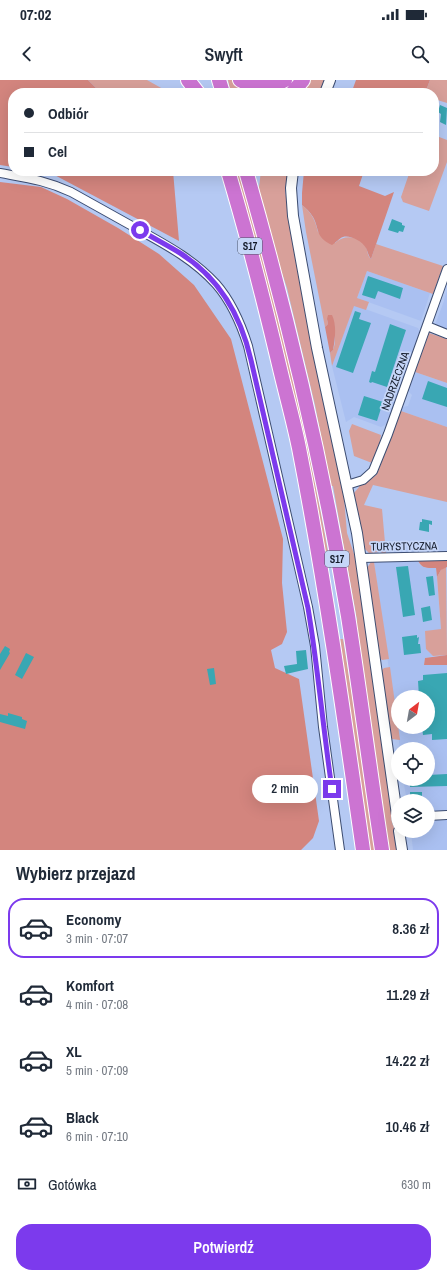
<!DOCTYPE html>
<html lang="pl">
<head>
<meta charset="utf-8">
<style>
  body { margin:0; font-family:"Archivo Narrow",sans-serif; background:#f2f2f3; color:#1f2937; height:100vh; display:flex; flex-direction:column; font-size:15px; white-space:nowrap }
  * { box-sizing:border-box; margin:0 }
  p { font-size:13px; color:#747a83 }
  .icon { flex:none; width:22px; height:22px; fill:none; stroke:currentColor; stroke-width:2; stroke-linecap:round; stroke-linejoin:round }
  .map { position:relative; height:770px; overflow:hidden }
  .panel { display:flex; flex-direction:column; background:#fff; flex:1 }
  .panel>* { flex:none }
  .top-card { position:absolute; left:8px; top:8px; width:431px; height:88px; border-radius:16px; box-shadow:0 4px 16px #0002; display:grid; align-content:center; height:88px; padding:0 16px; background:#fff }
  .needle { width:26px; rotate:31deg }
  .tools { position:absolute; left:391px; top:610px; display:grid; gap:8px }
  .tools a { display:grid; place-items:center; width:44px; height:44px; border-radius:50%; background:#fff; box-shadow:0 4px 16px #0002; font-size:20px }
  .end { position:absolute; width:18px; height:18px; margin:-9px; border:5px solid #7c3aed; background:#fff; box-shadow:0 0 0 2px #fff }
  .from { border-radius:50% }
  .bubble { position:absolute; height:28px; border-radius:14px; background:#fff; box-shadow:0 4px 16px #0002; font-size:13px; font-weight:600; line-height:28px; text-align:center }
  .top-card b { display:flex; align-items:center; gap:14px; height:38px; font-size:15px }
  .top-card b+b { border-top:1px solid #e0e1e3 }
  .top-card i { width:10px; height:10px; background:#1f2937 }
  ul { padding:0; list-style:none }
  li { display:flex; align-items:center; gap:12px; height:60px; margin:0 8px 6px; padding:0 8px; border:2px solid transparent; border-radius:16px }
  li div { flex:1 }
  li b { display:block; font-size:15px }
  li em { font-style:normal; font-weight:600 }
  li.selected { border-color:#7c3aed }
  li>.icon { width:36px; height:36px; stroke-width:1.5 }
  h2 { padding:0 16px; font-size:18px; line-height:48px }
  .pay { display:flex; align-items:center; gap:10px; height:44px; padding:0 16px; font-size:15px }
  .pay p { margin-inline-start:auto }
  .action { display:flex; gap:8px; margin-top:auto; padding:8px 16px }
  .action a { flex:1; height:46px; border-radius:16px; background:#7c3aed; color:#fff; font-size:16px; font-weight:600; line-height:46px; text-align:center }
  .status { display:flex; justify-content:space-between; align-items:center; height:28px; padding:0 20px; background:#fff; direction:ltr }
  .status svg { height:11px; fill:currentColor }
  header { display:flex; justify-content:space-between; align-items:center; height:52px; padding:0 16px; background:#fff; font-size:18px; font-weight:600 }
  .map>svg:first-child { display:block }
  .built { fill:#aac0f1; fill-rule:evenodd }
  .green { fill:#d8a09a }
  .forest { fill:#d3857e }
  .building { fill:#39a7b3 }
  .lines { fill:none; stroke-linecap:round; stroke-linejoin:round }
  .minor-casing { stroke:#3d4d71; stroke-width:10 }
  .tertiary-casing { stroke:#3d4d71; stroke-width:12 }
  .motorway-casing { stroke:#fff; stroke-width:16 }
  .minor { stroke:#fff; stroke-width:8 }
  .tertiary { stroke:#fff; stroke-width:10 }
  .motorway { stroke:#cc74d2; stroke-width:14 }
  .route { stroke:#7c3aed; stroke-width:5 }
  .labels { text-anchor:middle; stroke-width:3.5; stroke-linejoin:round; paint-order:stroke }
  .shield { fill:#c6d6f8; stroke:#485266; stroke-width:1 }
  .shield-label { font-size:10px; font-weight:bold; fill:#121928 }
  .street-label { font-size:11px; fill:#121928; stroke:#c6d6f8 }
</style>
</head>
<body>
<div class="status"><b>07:02</b><svg viewBox="0 0 49 12"><path d="M0 12V9h3v3zM5 12V6h3v6zM10 12V3h3v9zM15 12V0h3v12zM26 1h20v11H26zM47 4h2v5h-2z"/></svg></div>
<header><svg class="icon" aria-label="back" viewBox="0 0 24 24"><path d="M15 5l-7 7 7 7"/></svg>Swyft<svg class="icon" aria-label="search" viewBox="0 0 24 24"><circle cx="10" cy="10" r="6"/><path d="M15 15l6 6"/></svg></header>
<div class="map">
<svg width="447" height="770" viewBox="0 0 447 770">
  <rect width="100%" height="100%" fill="#b5c9f3"/>
  <path class="built" d="M367 191 430 213 421 241 357 218Z
    M447 210V249L435 245 444 221V220Z
    M354 225 418 248 420 252 387 344 381 347 354 337 346 342 332 286Z
    M415 292 447 303V347L401 331 402 327 408 326 412 315 408 311Z
    M417 479 420 485 426 488H436L441 549 426 569 433 576 425 578 424 585H447V770H413L411 751H428V721H407L403 699H428V669H400L374 482ZM398 617H428V647H398Z"/>
  <path class="green" d="M88 0H147L163 9 166 13H101Z
    M228 0H233L238 4 298 0 287 13H231Z
    M307 0H324L320 13H297Z
    M430 0H447V23L434 19V13H425Z
    M434 55 447 60V82L429 131 403 122 401 117 410 91H434Z
    M236 91H239C275 216 305 343 328 472L325 473 263 190Z
    M261 91H288L285 110 288 131 344 418 347 453 356 480 397 770H388L355 542 357 540 333 406H331L315 325 287 208 262 133 259 107Z
    M302 125C312 133 315 140 318 152L335 163C344 154 360 156 366 167 368 172 367 175 371 179L376 164 443 186 433 214 367 191 357 218 369 222 366 230 354 226 332 286 330 273C338 267 334 251 334 242L327 239 328 244 325 247 306 152Z
    M429 253 447 259V303L415 292Z
    M401 331 447 347V422L373 405 364 425 382 429 386 474 380 472 369 473 365 469 354 413 359 407V406L370 400 377 394Z
    M352 344 381 355 380 361 372 383 354 376 349 351Z
    M371 482H374L389 579 382 580 380 578 367 488Z
    M446 486 447 575 433 576 426 569 425 551 441 549 437 497 441 490Z
    M340 559H343L377 770H367Z
    M390 587 400 660 392 659 391 657 382 590 384 588Z"/>
  <path class="forest" d="M0 0H88L101 13H13V87L0 85Z
    M356 0H430L425 13H337L339 8 352 11Z
    M47 91H173L179 161Z
    M304 91H364L359 106 385 116 394 112 371 179C368 175 368 172 366 168 362 161 350 155 343 157 339 158 336 163 332 165 315 157 320 150 313 137 310 132 306 128 302 125V113Z
    M0 102 41 107 67 119 118 148 159 174 194 205 231 259 283 459 282 503 287 552 282 564 271 570 275 588 299 599 319 741 313 758 301 770H0Z
    M328 235H332C337 245 335 260 333 270L330 273 325 247 328 244 327 239Z
    M417 479H447V487L441 490 437 497 436 488C426 488 422 489 417 479Z
    M447 575V585H424L425 578Z"/>
  <path class="building" d="M440 25 447 28 446 45 440 42 441 34 438 32Z
    M392 139 402 143V145L405 146 403 152 399 151 398 153 388 150Z
    M368 196 403 208 400 219 378 211 375 219 362 215Z
    M355 231 361 233 359 239 371 243 353 293 336 287Z
    M390 244 406 250 387 307 372 302 371 303 369 302 372 291 375 292Z
    M428 301 447 308V327L422 319Z
    M364 316 383 322 377 341 358 335Z
    M422 439 432 441V445L429 444V452L419 450 420 442H422Z
    M408 486 415 535 403 537 396 487Z
    M433 496 435 515 429 516 426 497Z
    M430 526 432 540 423 542 421 528Z
    M417 555V558L419 557 418 564H420L421 573 404 575 402 557Z
    M5 566 10 569 9 572 10 573 0 590V574Z
    M306 570 308 589 286 594 284 586 297 584 296 571Z
    M26 573 34 577 22 599 15 595Z
    M214 588 216 604 210 605 207 589Z
    M447 593V659L432 660V654L423 655 422 647H428V617H419L418 601 423 600V595Z
    M8 633 22 637V639L27 641 25 649 0 642V634L8 636Z
    M447 694V706L410 707V699H428V695Z
    M410 712H422V721H410Z"/>
  <g class="lines">
    <defs>
      <path id="minor" d="M0 93C27 98 45 100 71 112 94 125 118 138 141 151 168 166 194 180 216 204 231 221 241 244 248 266L308 527 315 566 323 647 340 770
        M427 246 447 254
        M347 405 363 400 373 391 388 354 447 189
        M361 478 447 476
        M428 736 447 735"/>
      <path id="tertiary" d="M325 13 330 0
        M293 91 291 108 293 136 317 268 357 453 398 742
        M399 751 402 770"/>
      <path id="motorway" d="M188 0 198 13
        M219 0 223 13
        M240 0C255 8 270 9 285 0
        M292 13 303 0
        M228 91C248 158 265 225 281 293 287 318 294 343 299 368 325 501 344 636 363 770
        M246 91C288 237 323 386 348 536 360 613 370 692 382 770"/>
    </defs>
    <use href="#minor" class="minor-casing"/>
    <use href="#tertiary" class="tertiary-casing"/>
    <use href="#motorway" class="motorway-casing"/>
    <use href="#minor" class="minor"/>
    <use href="#tertiary" class="tertiary"/>
    <use href="#motorway" class="motorway"/>
  </g>
  <g class="lines">
    <path class="route" d="M140 150C153 158 167 165 180 173 220 198 241 236 251 280L308 528C318 588 323 648 332 709"/>
  </g>
  <g class="labels">
    <g class="shield">
      <rect x="238" y="158" width="24" height="16" rx="3"/>
      <rect x="325" y="471" width="24" height="16" rx="3"/>
    </g>
    <g class="shield-label">
      <text x="250" y="170">S17</text>
      <text x="337" y="483">S17</text>
    </g>
    <g class="street-label">
      <text transform="translate(395 301) rotate(-70)" y="4">NADRZECZNA</text>
      <text transform="translate(404 466) rotate(-1)" y="4">TURYSTYCZNA</text>
    </g>
  </g>
</svg>
<div class="tools">
<a><svg class="needle" viewBox="-14 -14 28 28"><path d="M0-13l5 13h-10z" fill="#e53935"/><path d="M0 13l5-13h-10z" fill="#747a83"/></svg></a>
<a><svg class="icon" aria-label="locate" viewBox="0 0 24 24"><circle cx="12" cy="12" r="6"/><path d="M12 2v4M12 18v4M2 12h4M18 12h4"/></svg></a>
<a><svg class="icon" aria-label="layers" viewBox="0 0 24 24"><path d="M12 4l9 5-9 5-9-5zM3 14l9 5 9-5"/></svg></a>
</div>
<i class="end from" style="left:140px;top:150px"></i>
<i class="end" style="left:332px;top:709px"></i>
<div class="bubble" style="left:252px;top:695px;width:66px">2 min</div>
<div class="top-card">
<b><i class="from"></i>Odbiór</b>
<b><i></i>Cel</b>
</div>
</div>
<section class="panel">
<h2>Wybierz przejazd</h2>
<ul>
<li class="selected"><svg class="icon" aria-label="car" viewBox="0 0 24 24"><path d="M5 17H2v-5l4-1 3-4h7l3 4 3 1v5h-3M9 17h6M6 11h13"/><circle cx="7" cy="17" r="2"/><circle cx="17" cy="17" r="2"/></svg><div><b>Economy</b><p>3 min · 07:07</p></div><em>8.36 zł</em></li>
<li><svg class="icon" aria-label="car" viewBox="0 0 24 24"><path d="M5 17H2v-5l4-1 3-4h7l3 4 3 1v5h-3M9 17h6M6 11h13"/><circle cx="7" cy="17" r="2"/><circle cx="17" cy="17" r="2"/></svg><div><b>Komfort</b><p>4 min · 07:08</p></div><em>11.29 zł</em></li>
<li><svg class="icon" aria-label="car" viewBox="0 0 24 24"><path d="M5 17H2v-5l4-1 3-4h7l3 4 3 1v5h-3M9 17h6M6 11h13"/><circle cx="7" cy="17" r="2"/><circle cx="17" cy="17" r="2"/></svg><div><b>XL</b><p>5 min · 07:09</p></div><em>14.22 zł</em></li>
<li><svg class="icon" aria-label="car" viewBox="0 0 24 24"><path d="M5 17H2v-5l4-1 3-4h7l3 4 3 1v5h-3M9 17h6M6 11h13"/><circle cx="7" cy="17" r="2"/><circle cx="17" cy="17" r="2"/></svg><div><b>Black</b><p>6 min · 07:10</p></div><em>10.46 zł</em></li>
</ul>
<div class="pay"><svg class="icon" aria-label="cash" viewBox="0 0 24 24"><path d="M3 7h18v10H3z"/><circle cx="12" cy="12" r="2"/></svg>Gotówka<p>630 m</p></div>
<div class="action"><a>Potwierdź</a></div>
</section>
</body>
</html>
